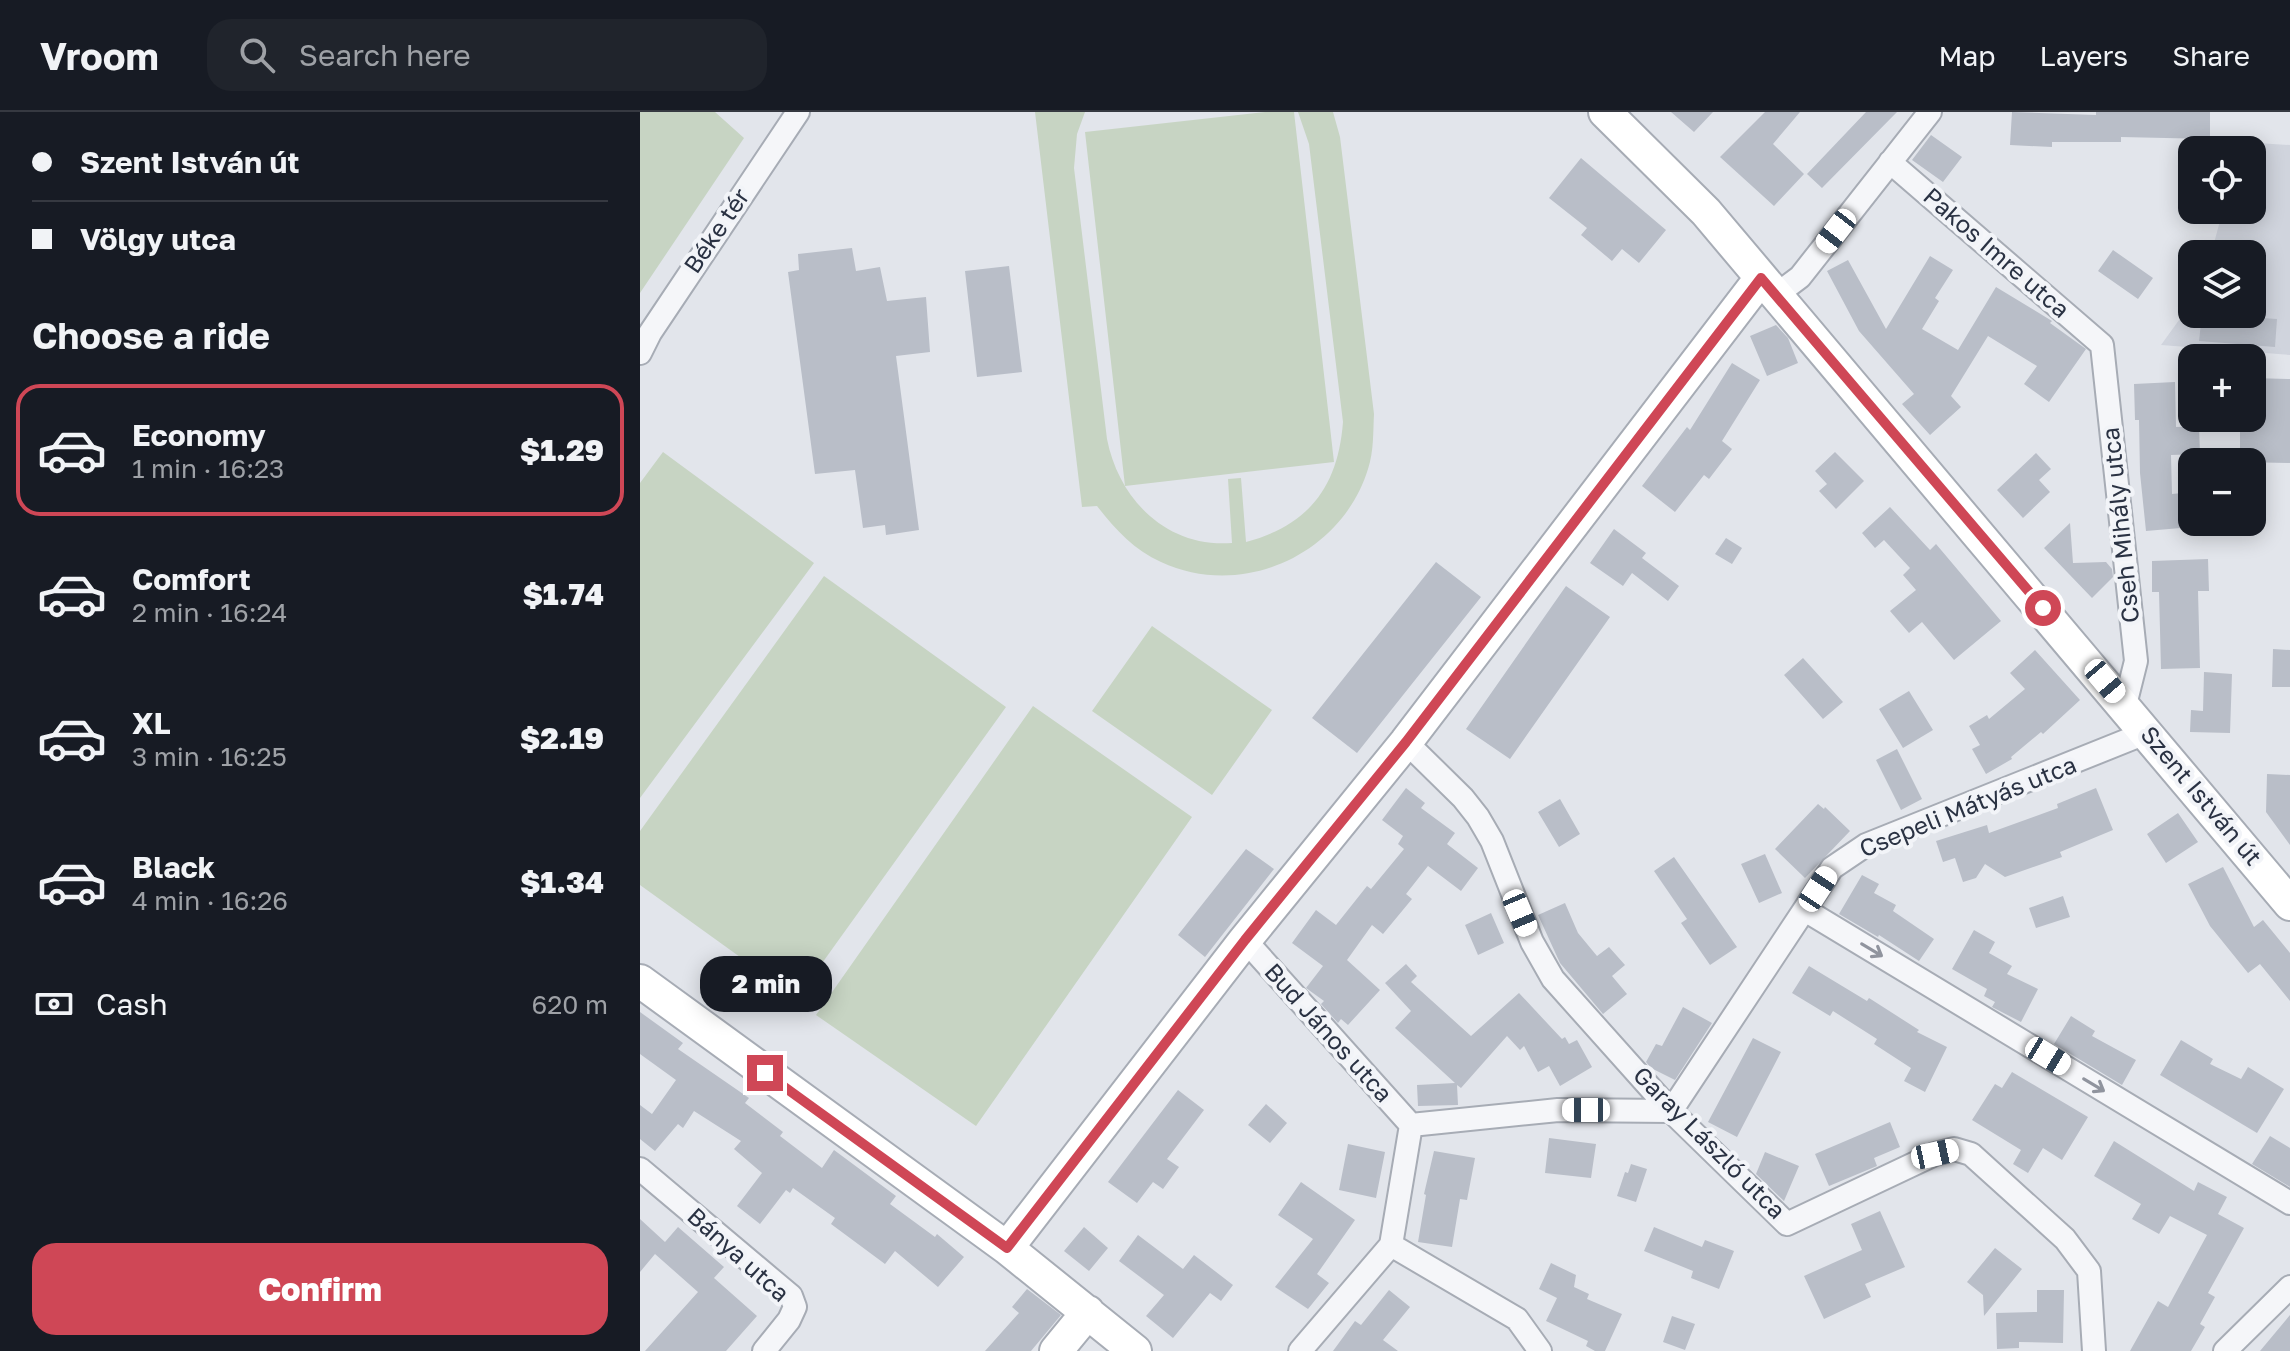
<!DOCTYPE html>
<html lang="en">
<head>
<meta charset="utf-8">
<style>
  body { margin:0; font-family:"Golos Text",sans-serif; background:#20242c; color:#f1f3f6; height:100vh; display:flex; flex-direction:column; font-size:30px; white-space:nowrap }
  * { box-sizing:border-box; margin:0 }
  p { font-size:26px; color:#9ea1a6 }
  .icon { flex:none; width:44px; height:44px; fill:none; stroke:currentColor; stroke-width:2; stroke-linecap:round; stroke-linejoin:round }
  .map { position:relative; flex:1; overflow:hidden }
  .details { display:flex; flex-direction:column; background:#171b24; width:640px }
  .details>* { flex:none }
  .top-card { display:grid; align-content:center; height:176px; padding:0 32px; background:#171b24 }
  .buttons { position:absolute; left:1538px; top:24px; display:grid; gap:16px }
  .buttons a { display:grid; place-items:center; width:88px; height:88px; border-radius:16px; background:#171b24; box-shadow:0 4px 20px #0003; font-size:40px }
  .end { position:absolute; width:36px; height:36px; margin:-18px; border:10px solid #cf4756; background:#fff; box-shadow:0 0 0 4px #fff }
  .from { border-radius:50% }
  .bubble { position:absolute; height:56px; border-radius:24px; background:#171b24; box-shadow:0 4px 20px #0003; font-size:26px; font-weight:800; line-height:56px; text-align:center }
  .car { position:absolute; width:24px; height:48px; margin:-24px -12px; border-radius:10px; box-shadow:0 0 6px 2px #0007; background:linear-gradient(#fff 24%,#345 0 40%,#fff 0 76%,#345 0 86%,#fff 0) }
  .top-card b { display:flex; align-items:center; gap:28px; height:76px; font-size:30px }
  .top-card b+b { border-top:2px solid #363941 }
  .top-card i { width:20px; height:20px; background:#f1f3f6 }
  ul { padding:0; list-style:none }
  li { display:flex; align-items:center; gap:24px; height:132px; margin:0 16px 12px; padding:0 16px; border:4px solid transparent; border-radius:24px }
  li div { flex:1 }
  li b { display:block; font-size:30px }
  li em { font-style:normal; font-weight:800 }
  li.current { border-color:#cf4756 }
  li>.icon { width:72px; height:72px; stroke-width:1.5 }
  h2 { padding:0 32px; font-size:36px; line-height:96px }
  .pay { display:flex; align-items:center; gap:20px; height:88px; padding:0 32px; font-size:30px }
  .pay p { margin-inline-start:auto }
  .button { display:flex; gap:16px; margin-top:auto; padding:16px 32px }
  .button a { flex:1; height:92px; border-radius:24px; background:#cf4756; color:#fff; font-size:32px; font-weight:800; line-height:92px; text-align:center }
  header { display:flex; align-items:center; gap:48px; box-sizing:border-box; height:112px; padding:0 40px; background:#171b24; border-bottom:2px solid #363941 }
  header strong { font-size:38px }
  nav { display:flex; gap:44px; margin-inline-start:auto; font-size:28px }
  .search { width:560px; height:72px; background:#20242c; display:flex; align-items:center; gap:20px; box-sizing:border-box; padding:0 28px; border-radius:24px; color:#9ea1a6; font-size:30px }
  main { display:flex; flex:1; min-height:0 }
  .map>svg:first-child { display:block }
  .built { fill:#d0d4dd }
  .green { fill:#c7d4c3 }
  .building { fill:#b9bec8 }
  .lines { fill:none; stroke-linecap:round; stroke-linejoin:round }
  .street-casing { stroke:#a7acb5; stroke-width:26 }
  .secondary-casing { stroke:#a7acb5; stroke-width:36 }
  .street { stroke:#f5f6f9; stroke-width:22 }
  .secondary { stroke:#fff; stroke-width:32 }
  .oneway { stroke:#90949e }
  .route { stroke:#cf4756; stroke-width:10 }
  .labels { text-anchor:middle; stroke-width:8; stroke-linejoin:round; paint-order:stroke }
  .street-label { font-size:24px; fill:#2a3243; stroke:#f2f4f8 }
</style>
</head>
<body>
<header>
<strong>Vroom</strong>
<div class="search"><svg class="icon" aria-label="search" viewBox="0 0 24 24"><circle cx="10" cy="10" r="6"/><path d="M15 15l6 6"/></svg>Search here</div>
<nav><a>Map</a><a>Layers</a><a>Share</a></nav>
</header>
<main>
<section class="details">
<div class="top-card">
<b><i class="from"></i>Szent István út</b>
<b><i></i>Völgy utca</b>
</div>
<h2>Choose a ride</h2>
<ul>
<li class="current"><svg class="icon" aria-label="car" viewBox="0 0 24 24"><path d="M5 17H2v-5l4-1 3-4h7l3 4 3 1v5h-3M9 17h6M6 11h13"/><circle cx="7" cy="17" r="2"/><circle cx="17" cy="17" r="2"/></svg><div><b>Economy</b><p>1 min · 16:23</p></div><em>$1.29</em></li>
<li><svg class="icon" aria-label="car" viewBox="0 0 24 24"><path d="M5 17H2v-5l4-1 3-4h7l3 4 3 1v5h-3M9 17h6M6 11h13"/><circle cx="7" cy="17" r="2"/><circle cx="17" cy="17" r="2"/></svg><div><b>Comfort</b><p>2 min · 16:24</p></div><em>$1.74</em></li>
<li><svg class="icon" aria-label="car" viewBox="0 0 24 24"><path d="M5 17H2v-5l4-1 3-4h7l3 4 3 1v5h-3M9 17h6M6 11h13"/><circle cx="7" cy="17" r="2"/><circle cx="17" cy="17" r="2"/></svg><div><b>XL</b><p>3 min · 16:25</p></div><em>$2.19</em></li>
<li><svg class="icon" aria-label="car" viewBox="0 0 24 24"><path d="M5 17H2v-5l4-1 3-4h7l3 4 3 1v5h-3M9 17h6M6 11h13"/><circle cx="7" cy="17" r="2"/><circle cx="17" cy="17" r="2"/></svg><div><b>Black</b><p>4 min · 16:26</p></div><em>$1.34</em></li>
</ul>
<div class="pay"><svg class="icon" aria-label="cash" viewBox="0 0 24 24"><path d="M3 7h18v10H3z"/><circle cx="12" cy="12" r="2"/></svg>Cash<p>620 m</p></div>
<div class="button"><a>Confirm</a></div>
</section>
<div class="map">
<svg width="1650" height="1239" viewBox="0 0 1650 1239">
  <rect width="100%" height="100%" fill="#e2e5eb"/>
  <path class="built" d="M1602 30 1650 33V243L1521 233 1552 190V202H1612V142H1571L1583 98H1612V38H1600Z"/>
  <path class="green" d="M0 0H75L104 26 0 181Z
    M395 0H445L437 22 434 56 467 327C479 388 527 436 592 431L588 367 601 366 606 430C669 413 698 375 703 310L669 32 658 0H693L700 25 734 302C733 320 734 339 728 357 702 442 603 488 521 450 494 438 475 417 457 394L442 395Z
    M625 0H654L694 350 485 374 445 20Z
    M23 340 174 451 0 686V371Z
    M184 464 366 595 157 886 0 773V719Z
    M512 514 632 598 572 683 452 599Z
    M393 594 552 705 336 1014 176 903Z"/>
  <path class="building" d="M1031 0H1073L1054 20Z
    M1125 0H1160L1133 32 1164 62 1134 94 1080 45Z
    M1226 0H1257L1182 76 1167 62Z
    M1372 0 1456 3V0H1570V27L1481 25V30H1412V35L1370 33Z
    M1291 23 1322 45 1303 70 1272 48Z
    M941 46 1026 118 999 151 982 137 972 149 941 123 947 116 909 86Z
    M212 136 216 159 240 155 247 189 286 185 290 240 256 244 279 418 246 423 245 413 223 416 215 358 175 362 148 160 159 158 158 142Z
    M1473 138 1513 166 1498 187 1458 159Z
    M1290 144 1313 158 1295 186 1299 189 1282 217 1318 238 1356 175 1412 209 1410 211 1446 237 1409 290 1384 272 1397 254 1348 224 1311 284 1321 295 1290 323 1262 292 1274 282 1219 219 1187 159 1208 148 1246 217Z
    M369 154 382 260 337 265 325 159Z
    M1562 202 1637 207 1635 235 1559 229Z
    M1136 213 1148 226 1158 251 1127 264 1110 224Z
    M1092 251 1120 268 1082 329 1092 337 1069 367 1064 363 1035 400 1002 374 1047 315 1050 318Z
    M1612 266 1650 267V351L1600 350V314H1612Z
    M1535 270 1536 315 1559 314 1560 342 1531 343 1532 382 1552 380V415L1506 419 1500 361 1499 308H1495L1494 272Z
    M1195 340 1224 369 1196 397 1179 379 1187 372 1175 359Z
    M1396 341 1411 357 1399 368 1410 380 1383 406 1357 378Z
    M1250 395 1290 438 1296 432 1361 509 1314 548 1282 510 1269 521 1250 499 1276 478 1263 463 1270 456 1244 428 1235 436 1222 421Z
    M1430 411 1433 451 1466 450 1472 457 1473 465 1452 486 1404 436Z
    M974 417 1006 441 1002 446 1039 474 1028 489 992 461 983 474 950 451Z
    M1086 426 1102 436 1092 452 1075 442Z
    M1568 447 1569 479H1558L1560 556 1521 557 1519 480H1512V449Z
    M796 450 841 485 717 641 672 606Z
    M926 474 970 505 870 647 826 617Z
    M1633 537 1650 538V575H1632Z
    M1395 538 1440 588 1403 622 1401 620 1371 645 1372 647 1346 662 1332 637 1340 633 1329 614 1347 603 1349 607 1385 577 1370 561Z
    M1163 546 1203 590 1183 607 1144 563Z
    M1564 560 1592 562 1590 621 1550 620 1551 598 1563 599Z
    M1269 579 1293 618 1263 636 1239 597Z
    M1257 637 1282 687 1261 698 1236 648Z
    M1627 662 1650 663V733L1626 700Z
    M766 676 785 691 781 696 815 721 807 732 838 756 821 779 788 754 766 782 772 787 743 822 732 813 707 848 740 878 708 913 701 907 698 911 681 892 684 889 666 876 683 854 652 831 676 798 696 813 727 774 731 777 764 737 758 732 763 724 742 708Z
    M1456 676 1473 718 1420 740 1422 745 1365 765 1345 752 1336 766 1323 770 1315 746 1303 750 1296 729 1347 713 1349 721 1418 696 1417 692Z
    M920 687 940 722 919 735 898 700Z
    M1178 692 1184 697 1185 695 1210 719 1165 766 1135 737Z
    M1538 701 1558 730 1526 751 1507 722Z
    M606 737 634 757 565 845 538 823Z
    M1125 742 1142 781 1119 791 1101 752Z
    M1034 745 1097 835 1070 853 1041 811 1047 807 1014 759Z
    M1583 755 1614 815 1623 808 1650 841V889L1620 852 1608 861 1570 814 1548 772Z
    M1222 763 1239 772 1234 781 1256 793 1253 799 1294 827 1279 849 1239 823 1238 825 1199 802Z
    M1423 784 1430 805 1396 816 1389 796Z
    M925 791 938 821 957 844 969 835 985 853 972 864 987 882 963 902 920 851 898 803Z
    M851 801 864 831 838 843 825 813Z
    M1334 818 1355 830 1349 841 1372 854 1367 862 1398 877 1381 910 1352 895 1355 890 1344 884 1347 877 1312 857Z
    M766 852 777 864 771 870 831 924 879 881 922 927 925 925 929 932 937 928 952 955 920 974 909 954 898 960 884 934 880 938 867 924 821 976 817 973 818 993 778 994 777 973 815 971 755 916 771 899 745 871Z
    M1169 854 1227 889 1229 886 1279 918 1277 920 1307 935 1285 980 1264 969 1271 956 1234 932 1237 927 1193 899 1190 904 1152 881Z
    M1043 895 1072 911 1035 968 1011 956 1006 950 1016 932 1022 934Z
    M0 900 43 931 38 937 109 986 105 991 143 1020 140 1024 182 1056 194 1038 256 1084 250 1092 295 1125 297 1122 324 1145 298 1175 255 1139 245 1152 191 1112 195 1106 153 1076 150 1081 146 1078 120 1112 97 1094 122 1061 94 1037 101 1029 54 999 43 1016 38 1012 15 1039 0 1027V993L12 1002 36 968 0 942Z
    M1431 904 1455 919 1452 924 1496 948 1482 973 1414 932Z
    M1113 926 1141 940 1097 1025 1068 1010Z
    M1541 928 1573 947 1570 952 1601 967 1608 955 1644 977 1617 1021 1520 963Z
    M1372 960 1448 1005 1422 1048 1403 1036 1388 1061 1373 1052 1381 1038 1332 1008 1355 972 1362 976Z
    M538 978 564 998 527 1047 539 1055 523 1077 513 1070 497 1091 468 1070Z
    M626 992 647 1011 630 1031 608 1013Z
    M1250 1010 1260 1035 1234 1046 1237 1054 1189 1074 1175 1042Z
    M1630 1024 1650 1036V1075L1612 1052Z
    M909 1026 956 1032 951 1066 905 1061Z
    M1474 1029 1554 1079 1558 1070 1587 1085 1578 1102 1604 1116 1568 1181 1575 1185 1560 1212 1565 1215 1551 1239H1490L1518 1189 1528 1195 1567 1123 1530 1104 1519 1122 1492 1107 1501 1092 1454 1064Z
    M708 1032 745 1040 736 1086 699 1078Z
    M794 1039 835 1046 827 1088 820 1087 812 1135 778 1130 786 1083 784 1082Z
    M1125 1040 1159 1054 1144 1089 1116 1062Z
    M991 1052 1007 1057 996 1090 977 1084 985 1060 988 1061Z
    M661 1070 715 1108 677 1162 689 1171 668 1197 635 1175 673 1127 638 1103Z
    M1240 1099 1265 1155 1225 1172 1231 1185 1184 1207 1164 1164 1222 1138 1211 1112Z
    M0 1107 25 1130 38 1115 84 1155 74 1166 117 1204 86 1239H5L58 1180 15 1142 0 1160Z
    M444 1115 468 1136 449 1159 424 1139Z
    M1014 1115 1062 1135 1065 1128 1094 1139 1079 1177 1051 1166 1053 1159 1004 1139Z
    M498 1123 543 1157 554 1143 593 1173 581 1189 570 1181 533 1226 506 1204 524 1183 479 1149Z
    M1355 1136 1382 1157 1344 1204 1343 1183 1327 1170Z
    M911 1151 936 1163 934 1175 949 1182 947 1187 982 1202 965 1239H955L946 1234 948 1229 906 1209 917 1186 899 1177Z
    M387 1177 421 1203 391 1239H345L379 1201 372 1195Z
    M749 1178 770 1195 743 1228 758 1239H693L715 1209 721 1213Z
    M1397 1178H1424L1423 1231 1379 1230V1236L1357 1237 1356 1201 1397 1200Z
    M1650 1203V1239H1620Z
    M1032 1204 1055 1212 1045 1238 1023 1230Z"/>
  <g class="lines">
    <defs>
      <path id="street" d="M1250 50 1462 233 1496 549 1485 593
        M1136 183 1160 165 1290 0
        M0 241 10 221 158 0
        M766 630 823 686 838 705 852 729 892 830 913 867 1031 999 1147 1112 1295 1042 1314 1037 1331 1042 1425 1127 1449 1159 1454 1239
        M1165 798 1650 1091
        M605 828 771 1013
        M1031 999 1192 756 1226 733 1508 620
        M771 1013 918 998 1031 999
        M0 1057 151 1184 155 1195 149 1208 124 1239
        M751 1133 877 1207 900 1239
        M660 1239 751 1133 771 1013
        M1585 1239 1650 1175"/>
      <path id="secondary" d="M965 0 1066 100 1650 792
        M0 869 367 1136 495 1239
        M367 1136 605 828 766 630 1121 166
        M416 1239 448 1200"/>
    </defs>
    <use href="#street" class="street-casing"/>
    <use href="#secondary" class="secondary-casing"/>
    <use href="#street" class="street"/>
    <use href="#secondary" class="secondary"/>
  </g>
  <defs><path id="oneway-shaft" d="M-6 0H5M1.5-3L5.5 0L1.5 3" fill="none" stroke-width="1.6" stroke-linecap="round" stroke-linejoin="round" transform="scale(2)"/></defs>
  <g class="oneway">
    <use href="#oneway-shaft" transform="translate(1232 838) rotate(31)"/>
    <use href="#oneway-shaft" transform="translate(1454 973) rotate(31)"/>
  </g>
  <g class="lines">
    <path class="route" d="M125 961 367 1136 605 828 766 630 1121 166 1403 496"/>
  </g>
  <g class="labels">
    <g class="street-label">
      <text transform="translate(77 119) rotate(-56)" y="8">Béke tér</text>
      <text transform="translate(1356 141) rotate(41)" y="8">Pakos Imre utca</text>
      <text transform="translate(1481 413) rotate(-96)" y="8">Cseh Mihály utca</text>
      <text transform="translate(1561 684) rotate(50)" y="8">Szent István út</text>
      <text transform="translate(1328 695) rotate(-22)" y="8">Csepeli Mátyás utca</text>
      <text transform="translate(688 921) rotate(48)" y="8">Bud János utca</text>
      <text transform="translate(1069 1031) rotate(45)" y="8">Garay László utca</text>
      <text transform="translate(98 1143) rotate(42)" y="8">Bánya utca</text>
    </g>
  </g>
</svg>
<div class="buttons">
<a><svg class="icon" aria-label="locate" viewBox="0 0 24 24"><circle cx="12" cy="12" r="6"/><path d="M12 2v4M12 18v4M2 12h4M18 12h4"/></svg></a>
<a><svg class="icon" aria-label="layers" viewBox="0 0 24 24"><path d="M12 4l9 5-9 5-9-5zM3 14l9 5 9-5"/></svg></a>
<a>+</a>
<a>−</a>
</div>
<i class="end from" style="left:1403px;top:496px"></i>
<i class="end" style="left:125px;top:961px"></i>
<div class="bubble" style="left:60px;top:844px;width:132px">2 min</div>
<i class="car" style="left:1196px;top:119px;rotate:218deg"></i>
<i class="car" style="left:1465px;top:569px;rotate:140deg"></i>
<i class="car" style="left:1178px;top:777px;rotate:33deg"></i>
<i class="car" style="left:880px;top:801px;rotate:157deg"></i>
<i class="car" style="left:1408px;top:944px;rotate:121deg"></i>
<i class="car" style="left:946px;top:998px;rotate:270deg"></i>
<i class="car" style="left:1295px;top:1042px;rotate:78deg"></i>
</div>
</main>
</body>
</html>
